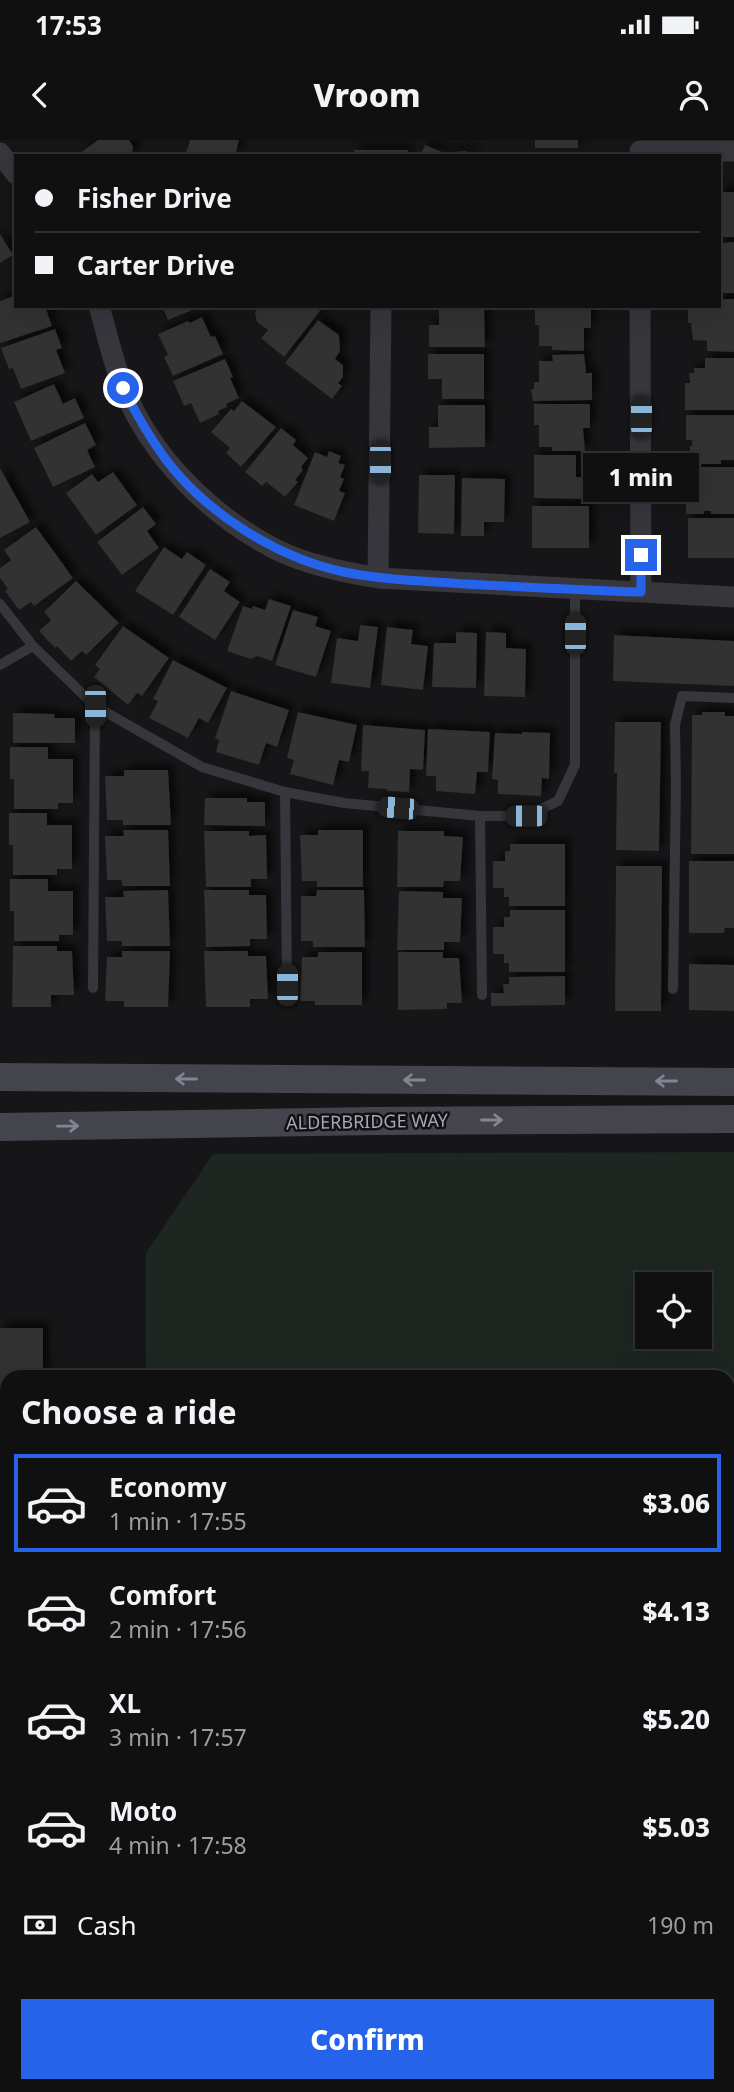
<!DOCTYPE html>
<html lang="en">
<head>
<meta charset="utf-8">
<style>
  body { margin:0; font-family:"Noto Sans",sans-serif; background:#1e1e1f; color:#f1f3f6; height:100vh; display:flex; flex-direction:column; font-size:26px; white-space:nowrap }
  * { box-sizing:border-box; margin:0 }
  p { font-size:23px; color:#9c9d9f }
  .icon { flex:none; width:38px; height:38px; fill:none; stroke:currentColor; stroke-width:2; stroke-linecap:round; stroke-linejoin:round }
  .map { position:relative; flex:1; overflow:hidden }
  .details { position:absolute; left:0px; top:1230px; width:735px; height:723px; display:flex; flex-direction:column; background:#101011; border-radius:21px 21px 0 0; box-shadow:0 7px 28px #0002,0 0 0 2px #303031 }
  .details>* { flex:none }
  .guide { position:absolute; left:14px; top:14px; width:707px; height:154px; border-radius:0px; box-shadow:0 7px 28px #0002,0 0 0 2px #303031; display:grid; align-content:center; height:154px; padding:0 21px; background:#101011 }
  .tools { position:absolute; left:635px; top:1132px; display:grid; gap:14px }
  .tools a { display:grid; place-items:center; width:77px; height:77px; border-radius:0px; background:#101011; box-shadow:0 7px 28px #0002,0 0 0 2px #303031; font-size:35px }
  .end { position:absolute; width:32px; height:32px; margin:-16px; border:9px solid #2563eb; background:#fff; box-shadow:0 0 0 4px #fff }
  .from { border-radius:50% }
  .bubble { position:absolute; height:49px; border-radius:0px; background:#101011; box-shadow:0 7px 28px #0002,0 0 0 2px #303031; font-size:23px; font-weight:800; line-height:49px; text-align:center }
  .car { position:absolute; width:21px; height:42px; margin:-21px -10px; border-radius:9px; box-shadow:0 0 5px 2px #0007; background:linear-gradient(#222 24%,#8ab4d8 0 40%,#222 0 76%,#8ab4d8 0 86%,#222 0) }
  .guide b { display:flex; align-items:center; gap:24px; height:66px; font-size:26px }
  .guide b+b { border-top:2px solid #303031 }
  .guide i { width:18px; height:18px; background:#f1f3f6 }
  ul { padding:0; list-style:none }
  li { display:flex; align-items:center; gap:21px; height:98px; margin:0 14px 10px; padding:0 7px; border:4px solid transparent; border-radius:0px }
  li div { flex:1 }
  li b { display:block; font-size:26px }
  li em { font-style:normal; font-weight:800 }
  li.selected { border-color:#2563eb }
  li>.icon { width:63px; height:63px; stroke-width:1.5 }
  h2 { padding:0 21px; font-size:32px; line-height:84px }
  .pay { display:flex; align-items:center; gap:18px; height:77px; padding:0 21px; font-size:26px }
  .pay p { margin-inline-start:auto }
  .action { display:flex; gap:14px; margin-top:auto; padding:14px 21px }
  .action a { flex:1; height:80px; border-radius:0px; background:#2563eb; color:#fff; font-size:28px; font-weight:800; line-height:80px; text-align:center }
  .status { display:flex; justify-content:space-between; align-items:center; height:49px; padding:0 35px; background:#101011; direction:ltr }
  .status svg { height:19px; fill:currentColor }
  header { display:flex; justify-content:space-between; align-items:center; height:91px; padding:0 21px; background:#101011; font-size:32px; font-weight:800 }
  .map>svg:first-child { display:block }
  .green { fill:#1d2620; fill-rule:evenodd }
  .building { fill:#303033; filter:url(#shadow) }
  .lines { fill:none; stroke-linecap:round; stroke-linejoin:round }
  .service { stroke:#37363c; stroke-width:10 }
  .minor { stroke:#37363c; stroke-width:21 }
  .secondary { stroke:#44444d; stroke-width:28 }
  .oneway { stroke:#848493 }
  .route { stroke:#2563eb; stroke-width:9 }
  .labels { text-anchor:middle; stroke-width:5; stroke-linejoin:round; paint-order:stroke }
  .street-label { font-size:18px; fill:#a6a6b8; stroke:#111012 }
</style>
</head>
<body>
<div class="status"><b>17:53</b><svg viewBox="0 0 49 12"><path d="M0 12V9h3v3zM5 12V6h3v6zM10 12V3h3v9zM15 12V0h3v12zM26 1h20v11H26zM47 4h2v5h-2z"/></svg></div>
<header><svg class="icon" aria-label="back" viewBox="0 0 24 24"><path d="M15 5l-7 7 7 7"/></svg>Vroom<svg class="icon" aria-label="person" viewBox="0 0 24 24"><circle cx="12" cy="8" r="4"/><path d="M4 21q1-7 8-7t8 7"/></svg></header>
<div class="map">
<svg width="734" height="1952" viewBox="0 0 734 1952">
  <defs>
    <filter id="shadow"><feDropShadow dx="6" dy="-6" stdDeviation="3.5" flood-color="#0009"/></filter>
  </defs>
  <rect width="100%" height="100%" fill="#161517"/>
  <path class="green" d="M734 1012V1952H0V1771H7V1946H728V1237H146V1113L213 1014ZM648 1144H700V1197H648Z"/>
  <path class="building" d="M98 0H129L133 6 132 13 135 16H82L80 13Z
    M190 0H239L235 16H198L186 13Z
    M535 0H578V8H535Z
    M425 5 444 13 465 11 478 16H420Z
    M354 10H408V16H354Z
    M719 52H734V97H719Z
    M0 94 13 115 0 123Z
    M734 102V153H719V103Z
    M16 155V166H45L52 186 0 203V161Z
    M719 159H734V212L707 211V201L693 200 691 183H688V166H719Z
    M162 166H202L168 180Z
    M260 166H314L320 171 284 217 261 198 268 190 257 182 255 173Z
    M439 166H484L485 207H429V185H439Z
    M535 166H591V188H584V211L552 210V206H539V185H535Z
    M202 177 211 197 215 196 223 214 173 236 164 217 168 215 158 194 188 181 190 183Z
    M318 180 339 195 340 211 335 219 343 225V237L338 243 342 246 332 259 285 223Z
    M55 189 62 208 56 210 65 233 21 249 13 228 9 229 1 208Z
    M428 214H484V259H442V239H428Z
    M584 214 586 232 584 233H592V260L533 261 531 249H534V242H539V221H553L552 215Z
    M705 218H734V270H685V243H690L689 233H694V228H705Z
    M225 219 233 237 230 238 239 258 226 264 227 267 218 271 219 274 200 283 191 263 184 266 173 241Z
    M54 244 63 264 75 258 84 278 31 301 14 262Z
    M242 261 276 287 241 327 226 313 230 308 211 292 231 269 234 271Z
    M534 264H590V288H583L585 311H552V307H539V285H534Z
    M438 265H485V307L429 308V287H438Z
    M686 275H734V320H721V324H690V306H692V300H686Z
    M85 283 96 305 87 310 95 327 53 347 34 308Z
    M281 288 296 300 293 305 308 318 301 327 303 330 295 340 298 342 285 357 266 342 262 346 245 332Z
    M329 311 341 316 338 323 345 325 340 337 344 339 339 351 345 353 334 381 294 365 315 312 327 317Z
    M534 315H576V337H591V359L534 358Z
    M695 327H734V374H711V371H704V374H686V346H695Z
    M0 328 30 382 0 398Z
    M113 332 137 365 96 395 66 353 92 334 98 342Z
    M419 335H455L454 394 418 393Z
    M462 338 505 339 504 382H484V396H461Z
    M532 366H589V408H532Z
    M143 367 156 384 147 391 159 408 122 435 97 402Z
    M688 378H734V418H688Z
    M36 387 73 438 34 466 31 462 19 470 5 451 8 449 0 438V428L11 420 4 410Z
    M164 407 182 419 187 412 206 425 173 475 135 451Z
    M210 429 230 442 224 451 240 462 215 500 179 477Z
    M76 441 119 483 86 515 82 511 71 521 57 506 55 508 39 491 51 480 44 472Z
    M269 459 291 466 272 521 257 516 251 519 227 511 243 466 252 469 253 466 265 470Z
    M293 470 318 477 315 486 331 491 316 537 275 525Z
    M360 485 378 487 370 548 331 543 337 498 358 501Z
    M123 486 169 518 142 556 137 553 128 565 94 537 100 529 95 525Z
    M387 487 413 490 411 504 428 506 423 550 381 545Z
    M456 492 477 493 476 548 432 547 434 503H456Z
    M486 492 506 493V508L526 509 525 557 484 556Z
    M614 495 734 501V546L613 541Z
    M173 520 227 548 208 583 199 578 188 598 149 578 158 561 153 559Z
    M231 551 289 570 277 607 266 603 259 625 216 612 219 600 215 598Z
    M298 572 357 585 349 622 339 620 333 645 290 634 294 620 287 618Z
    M702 572H725V576H734V714H691L692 575H702Z
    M13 573 55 574 54 578H75V603H13Z
    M615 582H661L659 711 616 710 617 633H614Z
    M363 585 425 590 423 630 410 629 409 652 387 651V649L368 648 369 631H361Z
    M428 589 490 592 488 632H477L475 654 436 651V636H426Z
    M522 592 550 593 549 639 542 638 541 656 498 654V640L492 639 495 593 522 594Z
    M10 607H48V619H73V663H58V669H14V639H10Z
    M124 630H168L171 685H123V680H107L105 636H124Z
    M205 658H247V662H265V686L204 685Z
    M9 673H47V685H72V729H57V735H13V705H9Z
    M123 690H168L170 746H122V740H107L105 696H124Z
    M318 690H363V747H317V741H302L300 695H318Z
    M204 691H249V696L266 695 267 739H251V747H206Z
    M398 691H444V696L463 697 460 741H444L443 747H397Z
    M510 704H565V766H509V757H504V748H493V721H505V711H510Z
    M689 721H734V788H725L724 793H689Z
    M616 726H662L661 871H615Z
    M10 739H48V751H73V795H59V801H14V771H10Z
    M168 750 170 806H122V801H107L105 757H124L123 751Z
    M204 750H249V755H266L267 799H250V806L206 807Z
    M317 750H364L365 807H313V801H301V756H316Z
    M399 751 443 752V758H462L460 802H444V810H397Z
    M510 770H565V832H509V823H504V814H493V787H504V777H510Z
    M13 806H57V811H72L74 855H51V867H12Z
    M122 811H170L168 867H124V861H105L107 817H122Z
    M204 811H248V816H266L268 859H250V867H206Z
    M318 812H362V865H315V861H300L302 817H318Z
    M398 812H443V818H459L462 863H447V869L398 870Z
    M689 824 734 825V871L689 870Z
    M565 836V865L491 866V853H504L503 844H509V837Z
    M0 1188H43V1237H7V1428H0Z"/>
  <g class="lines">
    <path class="service" d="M0 464 33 506 95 566 202 627 285 652 344 663 480 676H526L558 661 575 625V450
      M0 525 33 506
      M285 652 287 845
      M480 676 482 855
      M93 848 95 566
      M673 849 676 644 675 585 682 556 734 558"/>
    <path class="minor" d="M640 11H734
      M0 13 16 34
      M99 166C107 193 113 223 124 249 152 318 210 375 275 409 307 425 344 432 378 438L734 457
      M640 166 641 451
      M378 438 381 166"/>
    <path class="secondary" d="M0 937 734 942
      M0 987 373 981 734 979"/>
  </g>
  <defs><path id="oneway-shaft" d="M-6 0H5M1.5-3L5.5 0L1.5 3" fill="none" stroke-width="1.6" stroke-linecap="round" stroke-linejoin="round" transform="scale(1.75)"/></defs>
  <g class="oneway">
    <use href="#oneway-shaft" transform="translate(186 939) rotate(-180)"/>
    <use href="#oneway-shaft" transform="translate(414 940) rotate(-180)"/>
    <use href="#oneway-shaft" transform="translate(666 941) rotate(-180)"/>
    <use href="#oneway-shaft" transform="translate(492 980)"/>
    <use href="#oneway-shaft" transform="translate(68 986) rotate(-1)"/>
  </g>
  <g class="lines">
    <path class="route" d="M123 248C135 272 148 295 164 317 204 372 277 418 344 432 384 440 425 441 466 444 524 447 582 450 641 452V415"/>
  </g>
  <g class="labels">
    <g class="street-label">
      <text transform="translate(367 982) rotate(-1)" y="6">ALDERBRIDGE WAY</text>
    </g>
  </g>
</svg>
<div class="tools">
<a><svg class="icon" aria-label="locate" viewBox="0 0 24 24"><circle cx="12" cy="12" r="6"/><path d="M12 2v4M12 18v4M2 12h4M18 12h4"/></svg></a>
</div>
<i class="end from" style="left:123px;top:248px"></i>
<i class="end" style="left:641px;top:415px"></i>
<div class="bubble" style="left:583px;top:313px;width:116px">1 min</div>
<i class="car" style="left:641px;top:277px;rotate:0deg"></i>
<i class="car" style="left:380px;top:322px;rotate:180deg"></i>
<i class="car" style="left:575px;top:494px;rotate:0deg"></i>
<i class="car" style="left:95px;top:566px;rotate:180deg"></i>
<i class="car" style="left:398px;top:668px;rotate:275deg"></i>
<i class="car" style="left:526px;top:676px;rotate:270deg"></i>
<i class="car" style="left:287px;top:845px;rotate:0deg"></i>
<div class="guide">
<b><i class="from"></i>Fisher Drive</b>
<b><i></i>Carter Drive</b>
</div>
<section class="details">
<h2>Choose a ride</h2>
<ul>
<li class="selected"><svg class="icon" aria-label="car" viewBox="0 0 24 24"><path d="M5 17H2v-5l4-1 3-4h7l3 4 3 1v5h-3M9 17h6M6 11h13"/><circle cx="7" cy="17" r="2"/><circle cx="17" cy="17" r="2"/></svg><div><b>Economy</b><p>1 min · 17:55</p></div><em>$3.06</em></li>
<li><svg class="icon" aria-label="car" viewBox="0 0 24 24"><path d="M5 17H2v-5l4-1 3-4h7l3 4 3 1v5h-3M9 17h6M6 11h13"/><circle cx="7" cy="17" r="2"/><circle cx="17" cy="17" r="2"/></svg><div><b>Comfort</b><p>2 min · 17:56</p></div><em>$4.13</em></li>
<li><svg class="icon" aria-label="car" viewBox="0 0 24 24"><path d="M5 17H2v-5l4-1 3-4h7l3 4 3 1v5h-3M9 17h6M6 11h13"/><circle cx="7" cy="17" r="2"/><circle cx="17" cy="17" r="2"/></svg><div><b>XL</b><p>3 min · 17:57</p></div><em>$5.20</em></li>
<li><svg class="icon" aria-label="car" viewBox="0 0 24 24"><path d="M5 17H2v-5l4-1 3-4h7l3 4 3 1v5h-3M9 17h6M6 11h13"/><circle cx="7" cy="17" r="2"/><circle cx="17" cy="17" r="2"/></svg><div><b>Moto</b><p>4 min · 17:58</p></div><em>$5.03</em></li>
</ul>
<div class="pay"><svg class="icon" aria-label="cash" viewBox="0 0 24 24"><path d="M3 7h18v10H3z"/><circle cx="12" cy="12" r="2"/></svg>Cash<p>190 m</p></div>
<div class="action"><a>Confirm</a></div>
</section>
</div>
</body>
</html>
